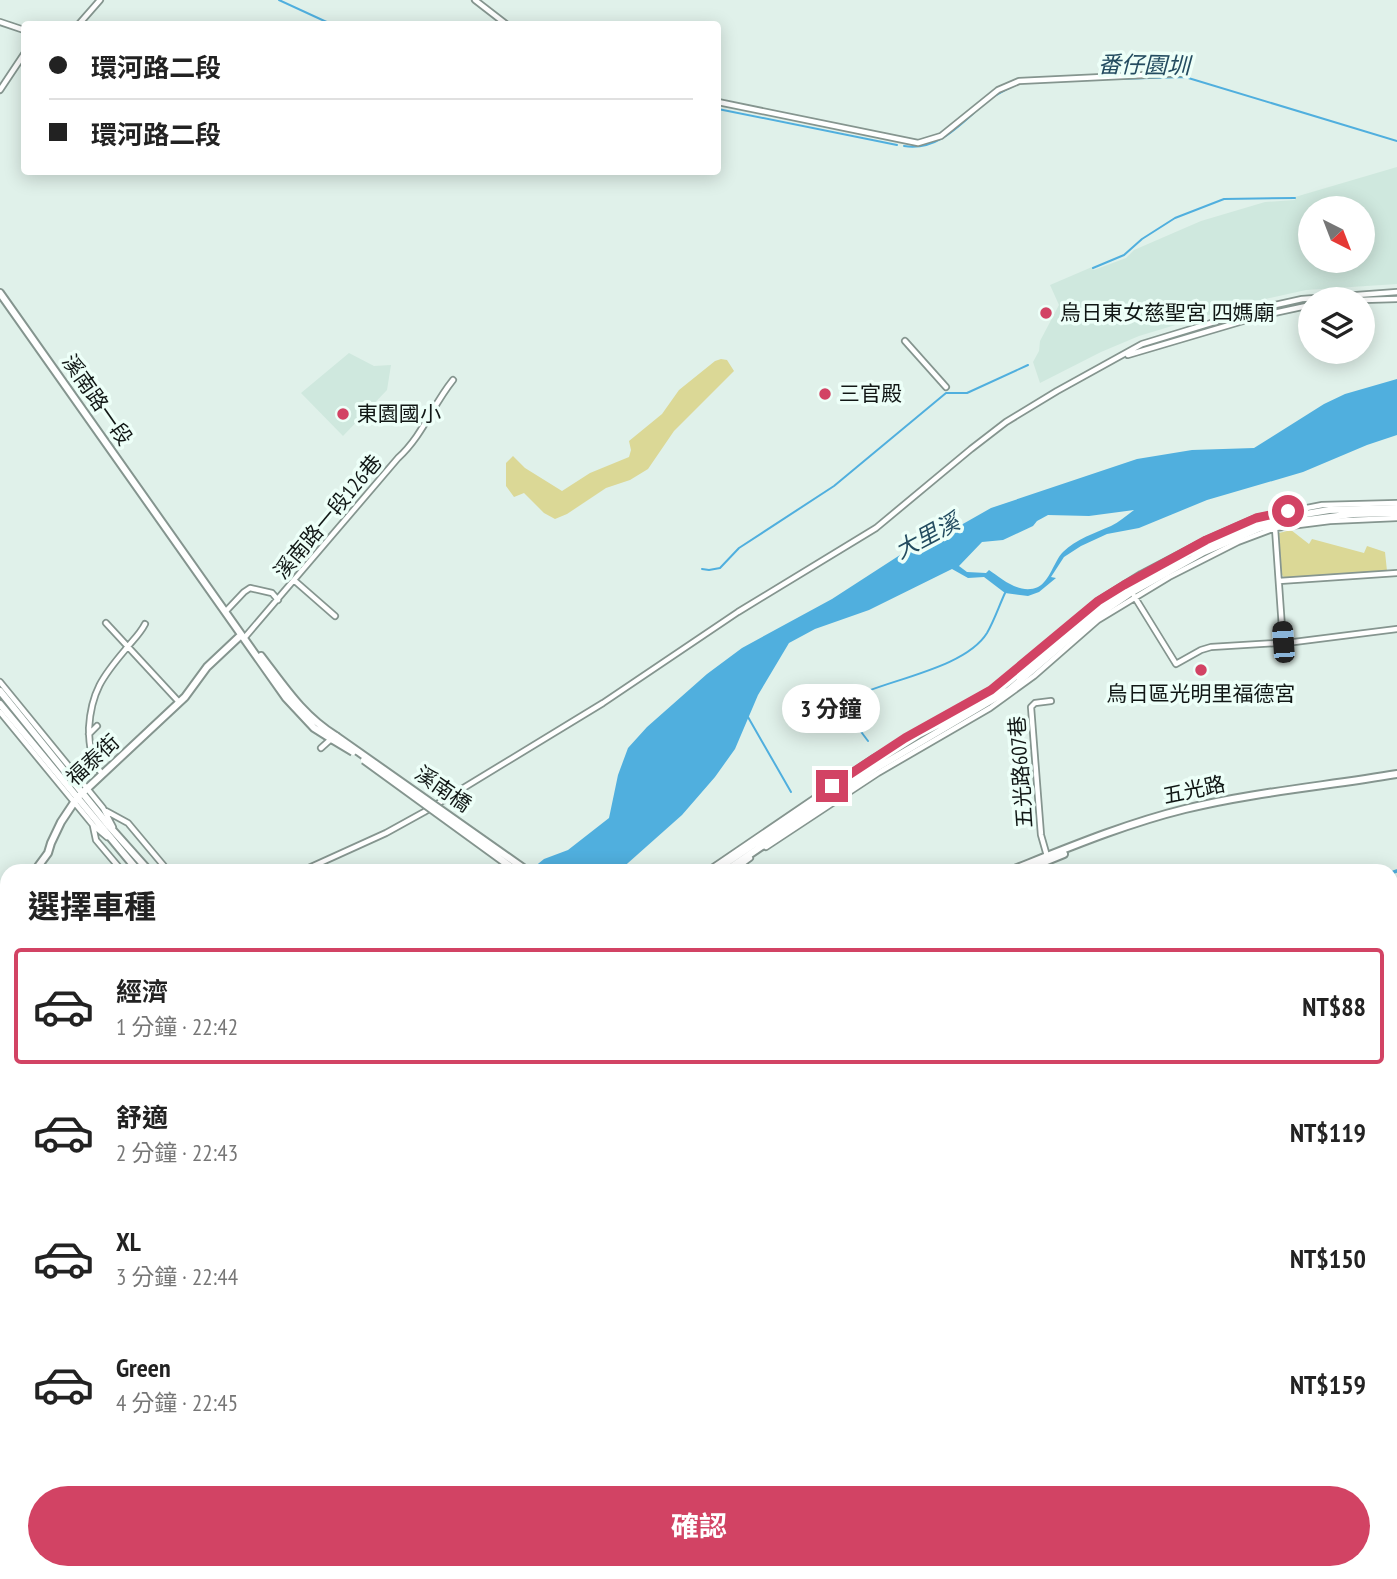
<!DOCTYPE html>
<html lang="zh-TW">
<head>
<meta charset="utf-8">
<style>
  body { margin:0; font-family:"PT Sans Narrow","Noto Sans TC",sans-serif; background:#f6f6f6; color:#222; height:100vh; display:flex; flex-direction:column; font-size:26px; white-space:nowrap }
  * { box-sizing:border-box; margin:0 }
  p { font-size:23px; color:#767676 }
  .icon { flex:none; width:38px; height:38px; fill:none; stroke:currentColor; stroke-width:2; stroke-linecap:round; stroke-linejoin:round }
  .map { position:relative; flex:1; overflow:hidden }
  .panel { position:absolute; left:0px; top:864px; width:1398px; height:716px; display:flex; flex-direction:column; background:#fff; border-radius:21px 21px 0 0; box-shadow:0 4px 18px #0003 }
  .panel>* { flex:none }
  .top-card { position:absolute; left:21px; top:21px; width:700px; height:154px; border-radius:7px; box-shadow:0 4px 18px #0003; display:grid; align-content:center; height:154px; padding:0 28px; background:#fff }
  .needle { width:46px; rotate:138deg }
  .fabs { position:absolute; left:1298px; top:196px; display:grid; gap:14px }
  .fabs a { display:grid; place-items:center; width:77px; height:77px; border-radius:50%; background:#fff; box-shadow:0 4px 18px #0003; font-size:35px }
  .end { position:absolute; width:32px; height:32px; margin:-16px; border:9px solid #d24364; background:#fff; box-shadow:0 0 0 4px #fff }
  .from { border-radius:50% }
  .bubble { position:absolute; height:49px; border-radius:24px; background:#fff; box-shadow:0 4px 18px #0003; font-size:23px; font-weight:700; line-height:49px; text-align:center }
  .car { position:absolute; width:21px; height:42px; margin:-21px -10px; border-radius:9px; box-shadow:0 0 5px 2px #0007; background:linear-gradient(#222 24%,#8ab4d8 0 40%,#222 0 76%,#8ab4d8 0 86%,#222 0) }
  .top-card b { display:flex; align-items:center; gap:24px; height:66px; font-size:26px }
  .top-card b+b { border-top:2px solid #e0e0e0 }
  .top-card i { width:18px; height:18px; background:#222 }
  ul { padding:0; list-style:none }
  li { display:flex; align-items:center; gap:21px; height:116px; margin:0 14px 10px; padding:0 14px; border:4px solid transparent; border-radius:7px }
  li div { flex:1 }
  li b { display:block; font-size:26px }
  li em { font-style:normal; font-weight:700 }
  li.selected { border-color:#d24364 }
  li>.icon { width:63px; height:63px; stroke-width:1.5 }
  h2 { padding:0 28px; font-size:32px; line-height:84px }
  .cta { display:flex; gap:14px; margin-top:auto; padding:14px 28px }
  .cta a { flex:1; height:80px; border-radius:42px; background:#d24364; color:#fff; font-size:28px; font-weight:700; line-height:80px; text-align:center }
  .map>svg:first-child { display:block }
  .built { fill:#cfe8de; fill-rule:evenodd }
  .green { fill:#dbd896 }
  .water { fill:#50afde; fill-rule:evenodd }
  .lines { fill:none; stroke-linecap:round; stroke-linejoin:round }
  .stream { stroke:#50afde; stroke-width:2 }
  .canal { stroke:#50afde; stroke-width:3.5 }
  .street-casing { stroke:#85958f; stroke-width:8 }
  .secondary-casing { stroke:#85958f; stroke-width:10 }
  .primary-casing { stroke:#85958f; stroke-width:10 }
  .street { stroke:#fff; stroke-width:4.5 }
  .secondary { stroke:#fff; stroke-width:6 }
  .primary { stroke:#fff; stroke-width:7 }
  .secondary-bridge-casing { stroke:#85958f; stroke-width:10; stroke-linecap:butt }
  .secondary-bridge { stroke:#fff; stroke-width:6 }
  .route { stroke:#d24364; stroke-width:9 }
  .poi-dot { fill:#d24364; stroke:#edfff8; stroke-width:2.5 }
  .labels { text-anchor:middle; stroke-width:7; stroke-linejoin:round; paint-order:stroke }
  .poi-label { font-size:21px; fill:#111715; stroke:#edfff8; text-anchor:start }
  .street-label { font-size:21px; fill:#111715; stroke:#edfff8 }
  .water-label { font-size:23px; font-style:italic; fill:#244c60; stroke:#edfff8 }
</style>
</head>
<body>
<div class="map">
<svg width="1397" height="1579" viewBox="0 0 1397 1579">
  <rect width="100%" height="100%" fill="#e0f1ea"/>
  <path class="built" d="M1397 167V284L1306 290 1248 303 1139 336 1101 352 1040 383 1033 362 1039 351 1040 341 1059 305 1050 285 1092 267 1094 270 1126 258 1134 250 1201 221 1265 202 1295 200V197ZM1363 208V261H1311V208Z
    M349 353 374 366 391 365 387 390 343 436 301 393Z
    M1391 1168H1397V1320L1391 1325Z"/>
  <path class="green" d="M721 359 727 360 734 371 674 431 648 469 630 480 606 488 567 514 555 519 544 513 524 493 514 497 506 486V463L513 456 525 468 562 491 590 473 629 457 631 450 629 441 662 414 679 390 715 361Z
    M1291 530 1309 544 1312 539 1364 553 1367 546 1385 552 1387 571 1284 578 1281 573 1279 533Z"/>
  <path class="water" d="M1397 379V435L1367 445 1303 472 1207 500 1139 528 1107 534 1081 546 1064 557 1051 577 1056 578 1039 592 1028 596 1005 593 984 577 968 578 952 569 869 610 815 629 789 643 758 695 735 749 715 777 682 815 619 871 528 872 544 859 568 850 609 818 618 775 628 748 647 727 707 674 742 648 832 599 900 555 954 529 991 508 1137 459 1192 450 1254 448 1324 404 1345 394ZM1134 510C1126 516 1119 522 1111 526 1095 533 1076 539 1063 552 1054 561 1050 581 1038 587 1020 595 1002 579 989 570L986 573 967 572 959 566 982 542 1003 540 1033 526 1037 521 1048 515 1089 516Z"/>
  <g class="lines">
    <path class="stream" d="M279 0 331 24
      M1115 79 1185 77 1397 141
      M718 109 897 145
      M904 146C941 152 964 119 991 98 999 93 1007 89 1015 85
      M1093 268 1124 255 1142 239 1175 218 1224 199 1295 198
      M702 569 709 570 720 568 739 548 834 486 946 393H967L1028 365
      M748 717 791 792
      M868 741 844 709 842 704 844 701C883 680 964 670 987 633 994 621 999 606 1005 593"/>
    <path class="canal" d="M1391 873 1397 871
      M7 1208C0 1219 1 1230 7 1242
      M0 1364 7 1355
      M57 1579C68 1572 80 1578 92 1573"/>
    <defs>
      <path id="street" d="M475 0 506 24
        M0 22 24 30
        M79 24 100 0
        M0 90 24 54
        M718 102 918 143 941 136 998 90 1019 81 1186 73
        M1363 300 1397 299
        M905 341 946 387
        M1128 355 1260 316 1311 305
        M1275 528 1283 642
        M295 581 335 616
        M1279 581 1397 573
        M1134 596 1176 664 1201 650 1211 647 1294 642 1397 629
        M227 610 244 592 250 588 272 593 278 600
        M106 623 179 702
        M246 636 398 458C423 435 432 406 453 380
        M0 682 103 808 113 827
        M0 712 93 825 107 837
        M89 734 97 726
        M321 748 331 739
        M102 774C91 760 89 745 89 728 91 692 103 676 125 650 132 641 140 634 145 624
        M106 811 128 823 169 872
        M93 826 96 840 123 872
        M766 847 878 773 990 708 1034 676 1098 620 1169 577 1238 542 1275 528 1330 521 1397 518
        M1047 856 1041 835 1031 707 1035 703 1051 701
        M300 872 386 833 424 812 603 703 738 612 876 528 971 449 1006 422 1057 391 1142 344 1257 309 1302 299 1397 292
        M706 872 872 759 991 690 1022 667 1098 601 1141 574 1206 540 1256 518 1322 505 1397 503
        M731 872 750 858
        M1391 1165 1397 1164
        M0 1170H7
        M0 1184H7
        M1391 1408 1397 1411
        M0 1503 7 1464
        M135 1573 138 1579
        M479 1573 480 1579
        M484 1573 486 1579
        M501 1573 503 1579
        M508 1573 511 1579
        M922 1573 926 1579
        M1262 1573 1266 1579"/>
      <path id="secondary" d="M0 293 286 698 314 728 333 740
        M261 656C284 686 303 716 336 736
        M0 691 109 826 150 872
        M0 704 139 872
        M34 872 48 853 51 843 61 822 77 798 185 697 207 667 241 635
        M713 872 874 763 920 734 969 709 999 690 1108 601 1190 553 1264 521 1329 510 1397 508
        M724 872 875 769 1009 690 1095 617 1129 594 1204 552 1260 528 1278 524 1353 514 1397 513
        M1007 872C1065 849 1124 824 1185 809 1254 792 1327 786 1397 774
        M1020 872 1064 854
        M0 906 7 899
        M0 1175H7
        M0 1180H7
        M232 1573 235 1579
        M489 1573 491 1579
        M495 1573 497 1579
        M110 1579 114 1573"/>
      <path id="primary" d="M1391 1461 1397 1451
        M1391 1474 1397 1464
        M1324 1579 1328 1573
        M1333 1579 1336 1573"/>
    </defs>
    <use href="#street" class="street-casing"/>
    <use href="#secondary" class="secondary-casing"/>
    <use href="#primary" class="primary-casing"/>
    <use href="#street" class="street"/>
    <use href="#secondary" class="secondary"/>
    <use href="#primary" class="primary"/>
    <defs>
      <path id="secondary-bridge" d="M336 736 529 872
        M333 740 353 752
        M364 760 518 872"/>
    </defs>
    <use href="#secondary-bridge" class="secondary-bridge-casing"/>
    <use href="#secondary-bridge" class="secondary-bridge"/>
  </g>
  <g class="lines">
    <path class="route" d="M832 786 905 738 991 690 1098 601 1124 585 1206 540 1256 518 1288 511"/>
  </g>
  <g class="poi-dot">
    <circle cx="1046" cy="313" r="7"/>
    <circle cx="825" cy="394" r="7"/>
    <circle cx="343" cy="414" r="7"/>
    <circle cx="1201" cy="670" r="7"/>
  </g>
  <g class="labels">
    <g class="poi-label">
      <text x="1060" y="320">烏日東女慈聖宮 四媽廟</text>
      <text x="839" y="401">三官殿</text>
      <text x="357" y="421">東園國小</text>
      <text x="1201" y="701" text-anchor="middle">烏日區光明里福德宮</text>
    </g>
    <g class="street-label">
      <text transform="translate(97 400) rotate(55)" y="7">溪南路一段</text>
      <text transform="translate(328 517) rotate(-50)" y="7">溪南路一段126巷</text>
      <text transform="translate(93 760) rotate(-43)" y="7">福泰街</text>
      <text transform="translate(1021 772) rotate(-94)" y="7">五光路607巷</text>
      <text transform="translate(443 789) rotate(35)" y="7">溪南橋</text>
      <text transform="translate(1194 790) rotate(-12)" y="7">五光路</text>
    </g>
    <g class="water-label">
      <text transform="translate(1144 65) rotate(1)" y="8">番仔園圳</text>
      <text transform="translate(927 536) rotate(-28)" y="8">大里溪</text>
    </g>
  </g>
</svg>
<div class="fabs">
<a><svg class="needle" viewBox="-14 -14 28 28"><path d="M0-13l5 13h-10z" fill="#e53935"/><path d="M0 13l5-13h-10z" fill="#767676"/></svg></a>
<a><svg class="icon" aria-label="layers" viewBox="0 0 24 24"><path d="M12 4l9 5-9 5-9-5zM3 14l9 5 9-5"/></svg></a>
</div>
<i class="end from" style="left:1288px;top:511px"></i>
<i class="end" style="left:832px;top:786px"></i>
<div class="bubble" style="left:782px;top:684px;width:98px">3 分鐘</div>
<i class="car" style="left:1283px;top:642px;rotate:356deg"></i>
<div class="top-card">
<b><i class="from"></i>環河路二段</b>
<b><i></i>環河路二段</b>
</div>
<section class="panel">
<h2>選擇車種</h2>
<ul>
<li class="selected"><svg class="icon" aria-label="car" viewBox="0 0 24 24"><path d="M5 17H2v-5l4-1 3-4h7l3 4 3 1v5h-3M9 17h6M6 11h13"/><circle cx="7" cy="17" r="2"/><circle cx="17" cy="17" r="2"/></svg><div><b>經濟</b><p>1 分鐘 · 22:42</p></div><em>NT$88</em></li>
<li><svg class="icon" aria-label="car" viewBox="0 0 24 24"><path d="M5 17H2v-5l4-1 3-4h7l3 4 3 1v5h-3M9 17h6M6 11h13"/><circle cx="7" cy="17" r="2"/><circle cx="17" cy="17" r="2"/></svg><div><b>舒適</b><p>2 分鐘 · 22:43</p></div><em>NT$119</em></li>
<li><svg class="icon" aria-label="car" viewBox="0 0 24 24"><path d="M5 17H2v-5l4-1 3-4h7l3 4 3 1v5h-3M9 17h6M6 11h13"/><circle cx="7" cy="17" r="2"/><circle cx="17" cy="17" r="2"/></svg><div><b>XL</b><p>3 分鐘 · 22:44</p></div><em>NT$150</em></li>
<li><svg class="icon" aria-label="car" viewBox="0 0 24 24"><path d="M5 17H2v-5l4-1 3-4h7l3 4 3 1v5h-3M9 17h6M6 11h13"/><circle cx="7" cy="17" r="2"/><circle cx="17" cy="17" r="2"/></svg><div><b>Green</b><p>4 分鐘 · 22:45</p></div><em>NT$159</em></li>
</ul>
<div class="cta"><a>確認</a></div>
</section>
</div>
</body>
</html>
